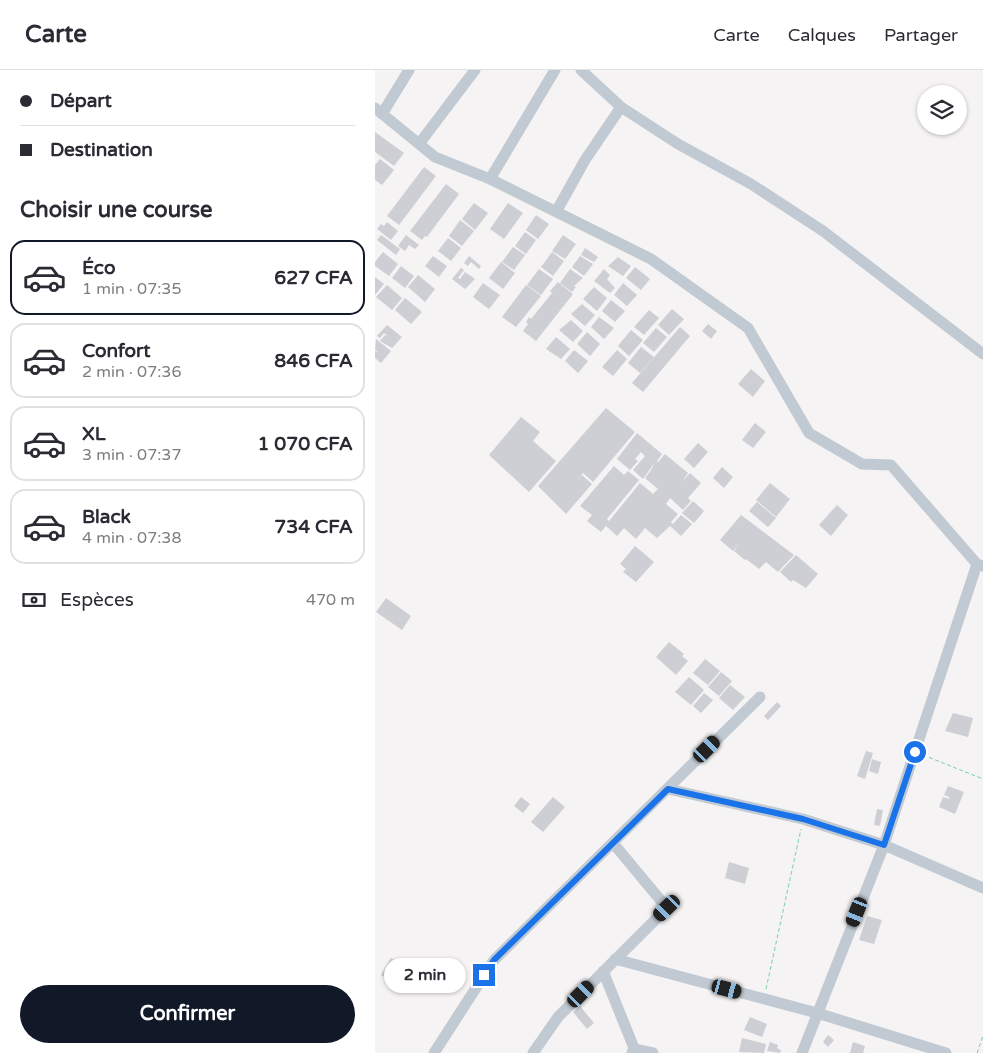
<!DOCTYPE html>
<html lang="fr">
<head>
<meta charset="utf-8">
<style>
  body { margin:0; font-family:"Varela Round",sans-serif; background:#f2f2f3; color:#2b2b33; height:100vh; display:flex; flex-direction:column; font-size:19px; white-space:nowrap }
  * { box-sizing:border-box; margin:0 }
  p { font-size:16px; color:#7c7c81 }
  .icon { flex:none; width:28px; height:28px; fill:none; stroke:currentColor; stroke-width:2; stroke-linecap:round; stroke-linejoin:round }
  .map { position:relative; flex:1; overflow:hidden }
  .sheet { display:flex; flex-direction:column; background:#fff; width:375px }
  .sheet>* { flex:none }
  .guide { display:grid; align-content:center; height:110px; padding:0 20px; background:#fff }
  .fabs { position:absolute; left:542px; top:15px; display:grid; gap:10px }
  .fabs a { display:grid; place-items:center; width:50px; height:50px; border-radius:50%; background:#fff; box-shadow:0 1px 4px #0004; font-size:25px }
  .end { position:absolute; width:22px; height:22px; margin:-11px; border:6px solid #1a73e8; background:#fff; box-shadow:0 0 0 2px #fff }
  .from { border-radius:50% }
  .bubble { position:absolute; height:35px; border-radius:18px; background:#fff; box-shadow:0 1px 4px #0004; font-size:16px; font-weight:800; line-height:35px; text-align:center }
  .car { position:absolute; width:15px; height:30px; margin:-15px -8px; border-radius:6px; box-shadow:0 0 4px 1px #0007; background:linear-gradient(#222 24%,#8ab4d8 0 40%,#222 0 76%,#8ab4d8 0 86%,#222 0) }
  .guide b { display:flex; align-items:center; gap:18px; height:48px; font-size:19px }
  .guide b+b { border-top:1px solid #e1e1e2 }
  .guide i { width:12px; height:12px; background:#2b2b33 }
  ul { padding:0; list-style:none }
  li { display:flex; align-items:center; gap:15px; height:75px; margin:0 10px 8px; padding:0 10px; border:2px solid #e1e1e2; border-radius:15px }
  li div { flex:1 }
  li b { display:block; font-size:19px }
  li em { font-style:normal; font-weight:800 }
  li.on { border-color:#111827 }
  li>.icon { width:45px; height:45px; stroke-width:1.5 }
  h2 { padding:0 20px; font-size:22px; line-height:60px }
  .pay { display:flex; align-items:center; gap:12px; height:55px; padding:0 20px; font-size:19px }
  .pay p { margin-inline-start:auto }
  .primary-button { display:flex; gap:10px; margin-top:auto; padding:10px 20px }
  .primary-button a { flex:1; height:58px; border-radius:30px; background:#111827; color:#fff; font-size:20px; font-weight:800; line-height:58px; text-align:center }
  header { display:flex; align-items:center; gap:30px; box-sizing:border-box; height:70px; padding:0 25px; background:#fff; border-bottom:1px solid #e1e1e2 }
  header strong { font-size:24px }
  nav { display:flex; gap:28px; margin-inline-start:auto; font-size:18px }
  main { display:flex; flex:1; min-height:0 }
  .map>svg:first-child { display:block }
  .building { fill:#cdcfd5 }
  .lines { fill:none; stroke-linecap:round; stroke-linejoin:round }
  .path { stroke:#7ad0a6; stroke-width:1; stroke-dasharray:4 2.5; stroke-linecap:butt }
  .minor { stroke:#c1cad2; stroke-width:11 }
  .route { stroke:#1a73e8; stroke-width:6 }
</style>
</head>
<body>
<header>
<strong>Carte</strong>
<nav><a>Carte</a><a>Calques</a><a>Partager</a></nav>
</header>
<main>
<section class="sheet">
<div class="guide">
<b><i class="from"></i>Départ</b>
<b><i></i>Destination</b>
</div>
<h2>Choisir une course</h2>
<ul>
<li class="on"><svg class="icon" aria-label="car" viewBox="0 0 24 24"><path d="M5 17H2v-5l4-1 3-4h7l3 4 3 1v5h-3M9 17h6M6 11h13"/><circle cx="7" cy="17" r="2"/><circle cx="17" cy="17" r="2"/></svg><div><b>Éco</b><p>1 min · 07:35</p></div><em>627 CFA</em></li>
<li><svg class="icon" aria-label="car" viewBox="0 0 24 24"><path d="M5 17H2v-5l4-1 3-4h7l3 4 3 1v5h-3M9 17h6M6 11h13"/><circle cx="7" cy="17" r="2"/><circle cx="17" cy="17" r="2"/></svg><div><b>Confort</b><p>2 min · 07:36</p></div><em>846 CFA</em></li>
<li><svg class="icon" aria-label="car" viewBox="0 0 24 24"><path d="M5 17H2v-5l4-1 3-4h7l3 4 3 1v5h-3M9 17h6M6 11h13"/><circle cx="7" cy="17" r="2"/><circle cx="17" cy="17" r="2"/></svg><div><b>XL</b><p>3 min · 07:37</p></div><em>1 070 CFA</em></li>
<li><svg class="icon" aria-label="car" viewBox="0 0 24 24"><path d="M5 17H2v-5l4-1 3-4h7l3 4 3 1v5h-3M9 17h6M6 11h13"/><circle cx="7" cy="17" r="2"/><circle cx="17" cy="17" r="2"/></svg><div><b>Black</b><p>4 min · 07:38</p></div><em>734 CFA</em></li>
</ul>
<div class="pay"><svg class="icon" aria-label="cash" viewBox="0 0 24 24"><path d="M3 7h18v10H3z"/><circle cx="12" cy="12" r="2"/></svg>Espèces<p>470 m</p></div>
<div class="primary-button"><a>Confirmer</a></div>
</section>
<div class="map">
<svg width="608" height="983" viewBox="0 0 608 983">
  <rect width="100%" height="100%" fill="#f5f3f3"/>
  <path class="building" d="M0 62 29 83 19 96 0 82Z
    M5 89 19 100 7 115 0 110V95Z
    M49 97 61 106 24 155 12 146Z
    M71 114 84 124 52 167 50 166 47 170 35 161Z
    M99 133 113 143 100 160 87 149Z
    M133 133 148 143 129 169 115 159Z
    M161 145 174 154 163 169 151 160Z
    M85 150 99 161 87 176 74 166Z
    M12 152 23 161 16 170 2 159 6 154 9 156Z
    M150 162 161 170 151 184 140 176Z
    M6 165 25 179 21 185 2 170Z
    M31 165 44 175 40 179 34 175 30 181 23 176Z
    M188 165 201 174 190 189 177 181Z
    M73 168 86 178 76 191 63 181Z
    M138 177 150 185 139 200 127 192Z
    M210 178 223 187 219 192 206 185Z
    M8 182 23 194 14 206 0 196V192Z
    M177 182 189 191 178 206 166 197Z
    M58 186 72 196 64 207 50 196Z
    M94 186 106 196 104 199 96 192 93 196 89 193Z
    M205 186 218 194 209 206 197 197Z
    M243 187 256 196 248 206 233 196Z
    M126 192 140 203 128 219 114 208Z
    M26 196 39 206 30 218 17 208Z
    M260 197 275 209 266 220 251 208Z
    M86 198 89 200 83 208 85 209 90 202 100 209 90 219 77 209Z
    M164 199 178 209 166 225 152 215Z
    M195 199 208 208 199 216 201 217 197 222 185 213Z
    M229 199 235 205 232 209 240 218 235 223 219 211Z
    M43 205 60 219 50 232 33 217Z
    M0 207 9 214 0 225Z
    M183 212 198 224 161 271 148 261 153 254 151 252 154 247 156 249 177 223 175 221Z
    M108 213 125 225 114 239 98 227Z
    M248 213 262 225 252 236 239 225Z
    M12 215 27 228 17 240 1 227Z
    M151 215 166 226 141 257 127 247Z
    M219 217 232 228 222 241 208 229Z
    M30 228 47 242 36 254 20 240Z
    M236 230 250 241 240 252 227 241Z
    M207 234 220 245 210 256 196 244Z
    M297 239 309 249 294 265 283 255Z
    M274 240 284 248 269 265 259 257Z
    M224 247 239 258 229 269 216 257Z
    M196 250 208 261 198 272 184 260Z
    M333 254 342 261 336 269 327 261Z
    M12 255 27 267 17 278 5 271 10 265 13 266 9 263 5 268 2 266Z
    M305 257 315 266 268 322 257 313Z
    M281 258 292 267 279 282 268 273Z
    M256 260 268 270 254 286 243 276Z
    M212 262 225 274 215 286 202 274Z
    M181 267 195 279 186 289 171 279Z
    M1 269 16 281 6 293 0 288V281L3 282 0 279Z
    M266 277 279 287 265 303 253 293Z
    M199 280 213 291 203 303 190 291Z
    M242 280 252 289 238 306 227 297Z
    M376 299 390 311 378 327 363 314Z
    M231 338 260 362 218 412 208 403 202 410 207 405 217 414 191 444 163 416Z
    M146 347 165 362 158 371 181 391 154 422 114 385Z
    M380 353 391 362 378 378 367 370Z
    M262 363 287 384 282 391 283 392 290 384 313 403 307 412 315 403 326 413 313 428 316 431 308 440 295 428 291 434 303 444 296 452 298 454 306 445 317 454 306 466 295 456 282 468 270 458 261 469 249 458 242 466 231 456 226 462 212 451 217 445 205 436 239 396 249 405 253 401 264 410 232 449 234 451 265 413 278 424 283 419 270 408 276 400 280 392 268 409 258 400 270 386 266 382 260 389 263 391 255 400 242 389Z
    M323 373 333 382 319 398 309 389Z
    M347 397 358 407 349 418 338 408Z
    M395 413 415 429 401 447 381 430Z
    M318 431 329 441 319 453 307 443Z
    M382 432 401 448 393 457 374 441Z
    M462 435 473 445 456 466 444 455Z
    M366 445 419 485 403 502 391 492 384 499 371 489 370 490 359 481 365 473 358 481 345 470Z
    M260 476 279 492 261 512 248 502 251 499 245 494Z
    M421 485 443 504 431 518 418 510 416 512 405 502Z
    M11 528 36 546 27 560 1 542Z
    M294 572 309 584 307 586 313 591 301 605 281 587Z
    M330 589 345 601 333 615 318 603Z
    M346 602 357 611 344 626 333 617Z
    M314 607 329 620 316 635 300 622Z
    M355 615 370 627 358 640 344 628Z
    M329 623 338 630 326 643 318 636Z
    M402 632 406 636 393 650 389 646Z
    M578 643 598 648 593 667 570 661Z
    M491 681 498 683 490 709 482 706Z
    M497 689 506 692 503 704 494 701Z
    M573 716 589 722 580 744 564 737 568 727 574 729V727L569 725Z
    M146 727 155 734 148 743 139 736Z
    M178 727 190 737 168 762 156 752Z
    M502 739 508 740 505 756 499 755Z
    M354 792 374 798 370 814 350 808Z
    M492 846 507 850 499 874 484 870Z
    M16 888 29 896 19 913 6 905Z
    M205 936 219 953 212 959 198 942Z
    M375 947 392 954 387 967 369 960Z
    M453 965 459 970 453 977 448 972Z
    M367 968 391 974 389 983 364 982Z
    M395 972 403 975 402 978 406 980 405 983 392 981Z
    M478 972 490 976 488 983H475Z"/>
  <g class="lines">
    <path class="path" d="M548 685 608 709
      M391 919 426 759
      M602 983 608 966"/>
    <path class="minor" d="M206 0 246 37 303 74 376 114 448 161 608 284
      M0 38 60 87 115 109 276 189 373 258 434 363 487 394 516 395 602 494 608 496
      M7 44 34 0
      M44 74 100 0
      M115 109 180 0
      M181 142 210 90 246 37
      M293 719 428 749 509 775 608 818
      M240 889 442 943 571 983
      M228 901 261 983
      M59 983 119 890 385 627
      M158 983 183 947 292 838 238 773
      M257 983 259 979 278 983
      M427 983 509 775 602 494"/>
  </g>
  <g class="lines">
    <path class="route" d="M109 905 119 890 293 719 428 749 509 775 540 682"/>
  </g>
</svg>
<div class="fabs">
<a><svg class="icon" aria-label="layers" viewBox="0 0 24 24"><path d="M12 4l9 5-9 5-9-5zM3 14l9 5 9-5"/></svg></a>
</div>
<i class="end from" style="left:540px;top:682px"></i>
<i class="end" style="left:109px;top:905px"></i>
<div class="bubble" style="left:9px;top:888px;width:82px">2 min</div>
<i class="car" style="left:332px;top:679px;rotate:45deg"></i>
<i class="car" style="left:292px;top:838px;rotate:226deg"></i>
<i class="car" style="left:482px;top:842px;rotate:202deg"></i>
<i class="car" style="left:352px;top:919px;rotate:105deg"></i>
<i class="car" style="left:206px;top:924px;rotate:45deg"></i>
</div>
</main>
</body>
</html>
